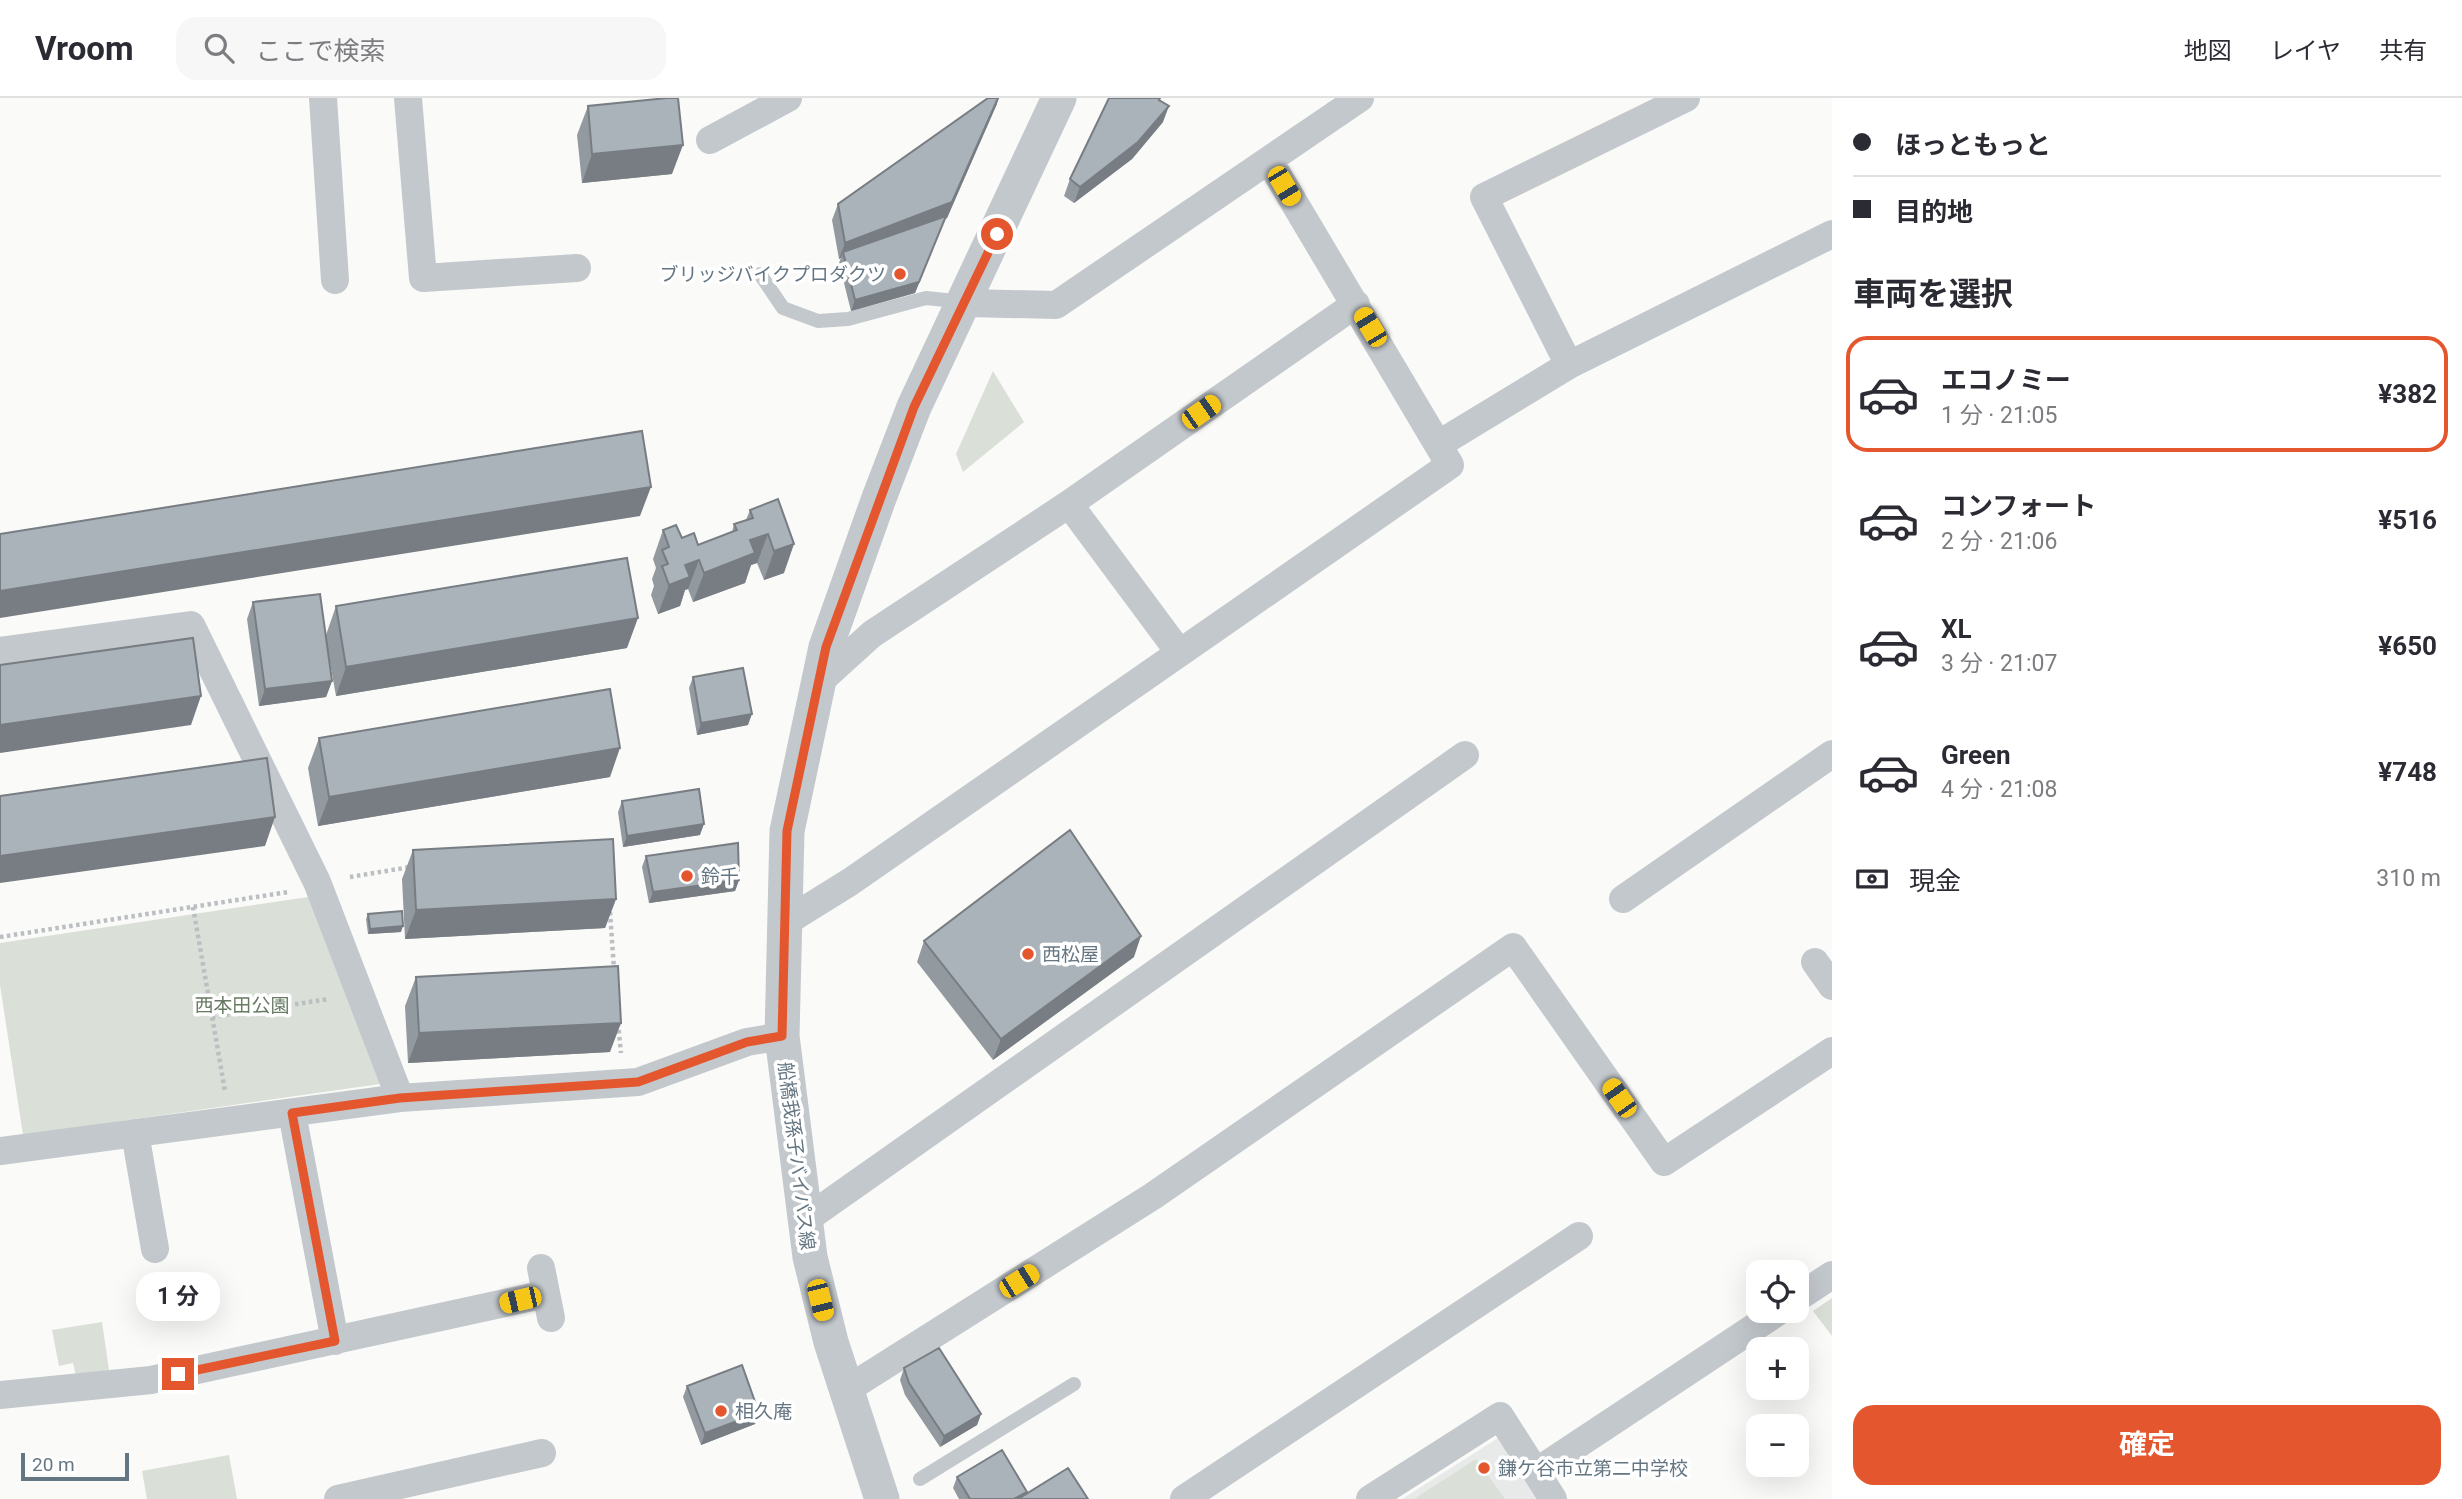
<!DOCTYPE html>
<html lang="ja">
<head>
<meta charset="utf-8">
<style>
  body { margin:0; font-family:Roboto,"Noto Sans JP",sans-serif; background:#f7f7f7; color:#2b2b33; height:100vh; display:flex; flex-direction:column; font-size:26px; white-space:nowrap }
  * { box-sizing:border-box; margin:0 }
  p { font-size:23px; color:#7c7c81 }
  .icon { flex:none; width:38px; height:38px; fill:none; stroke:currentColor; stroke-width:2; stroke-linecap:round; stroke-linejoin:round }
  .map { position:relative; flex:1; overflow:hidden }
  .sheet { display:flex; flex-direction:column; background:#fff; width:630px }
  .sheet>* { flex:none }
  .hud { display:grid; align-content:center; height:154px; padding:0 21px; background:#fff }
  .tools { position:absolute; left:1746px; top:1162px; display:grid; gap:14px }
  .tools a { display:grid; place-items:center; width:63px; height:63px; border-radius:14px; background:#fff; box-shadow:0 7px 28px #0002; font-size:35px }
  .scale { position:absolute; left:21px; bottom:18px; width:108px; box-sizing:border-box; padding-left:7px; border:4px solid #657683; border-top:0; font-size:19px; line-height:24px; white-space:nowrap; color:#657683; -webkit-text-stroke:5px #fff; paint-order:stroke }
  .end { position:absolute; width:32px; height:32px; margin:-16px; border:9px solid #e4572e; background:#fff; box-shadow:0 0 0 4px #fff }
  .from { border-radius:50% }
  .bubble { position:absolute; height:49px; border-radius:21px; background:#fff; box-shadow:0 7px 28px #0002; font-size:23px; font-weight:700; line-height:49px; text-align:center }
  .car { position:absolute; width:21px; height:42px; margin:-21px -10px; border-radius:9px; box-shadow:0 0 5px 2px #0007; background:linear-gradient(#f5c518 24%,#345 0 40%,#f5c518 0 76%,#345 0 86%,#f5c518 0) }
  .hud b { display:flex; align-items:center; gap:24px; height:66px; font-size:26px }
  .hud b+b { border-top:2px solid #e1e1e2 }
  .hud i { width:18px; height:18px; background:#2b2b33 }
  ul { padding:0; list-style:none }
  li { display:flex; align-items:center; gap:21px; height:116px; margin:0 14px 10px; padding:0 7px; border:4px solid transparent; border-radius:21px }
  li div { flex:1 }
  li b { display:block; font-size:26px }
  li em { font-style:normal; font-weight:700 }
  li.active { border-color:#e4572e }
  li>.icon { width:63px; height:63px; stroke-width:1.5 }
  h2 { padding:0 21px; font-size:32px; line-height:84px }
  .pay { display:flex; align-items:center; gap:18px; height:77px; padding:0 21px; font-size:26px }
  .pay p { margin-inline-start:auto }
  .cta { display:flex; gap:14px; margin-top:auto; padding:14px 21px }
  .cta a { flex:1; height:80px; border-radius:21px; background:#e4572e; color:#fff; font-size:28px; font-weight:700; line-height:80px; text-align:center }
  header { display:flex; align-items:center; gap:42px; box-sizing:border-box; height:98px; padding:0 35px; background:#fff; border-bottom:2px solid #e1e1e2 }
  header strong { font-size:33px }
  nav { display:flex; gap:38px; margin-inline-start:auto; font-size:24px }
  .search { width:490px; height:63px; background:#f7f7f7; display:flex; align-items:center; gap:18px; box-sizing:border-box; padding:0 24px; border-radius:21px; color:#7c7c81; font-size:26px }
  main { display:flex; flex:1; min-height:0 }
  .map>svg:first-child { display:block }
  .built { fill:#e8e9e9 }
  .green { fill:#dadfd7 }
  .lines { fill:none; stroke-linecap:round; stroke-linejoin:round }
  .path { stroke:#bbbfc2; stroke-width:4.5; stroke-dasharray:3.5 3.5; stroke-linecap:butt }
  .service { stroke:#c3c8cc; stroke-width:14 }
  .minor { stroke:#c3c8cc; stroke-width:28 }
  .tertiary { stroke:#c3c8cc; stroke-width:35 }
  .wall { fill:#929a9f }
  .shaded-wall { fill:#777d82 }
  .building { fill:#aab3b9; stroke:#777d82; stroke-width:2 }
  .route { stroke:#e4572e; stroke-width:9 }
  .poi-dot { fill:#e4572e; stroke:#fff; stroke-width:2.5 }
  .labels { text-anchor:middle; stroke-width:7; stroke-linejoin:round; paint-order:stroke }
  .poi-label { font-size:19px; fill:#657683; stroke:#fff; text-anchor:start }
  .park-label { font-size:19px; fill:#687a64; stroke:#fff }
  .street-label { font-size:19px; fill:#657683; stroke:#fff }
</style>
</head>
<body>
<header>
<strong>Vroom</strong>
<div class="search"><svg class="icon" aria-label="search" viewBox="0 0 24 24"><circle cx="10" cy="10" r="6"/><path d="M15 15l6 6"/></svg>ここで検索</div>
<nav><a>地図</a><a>レイヤ</a><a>共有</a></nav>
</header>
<main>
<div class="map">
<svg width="1832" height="1401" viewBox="0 0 1832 1401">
  <rect width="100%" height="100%" fill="#fafaf8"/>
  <path class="built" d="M1498 1340 1536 1401H1402Z"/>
  <path class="green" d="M993 273 1024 324 963 374 956 356Z
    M308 799 380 986 23 1037 0 887V845Z
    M1832 1200V1238L1813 1213Z
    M102 1224 109 1272 76 1278 73 1265 59 1268 52 1232Z
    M229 1357 237 1401H147L142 1373Z
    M1476 1361 1505 1401H1414Z"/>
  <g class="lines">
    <path class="path" d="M350 779 410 769
      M193 809 225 993
      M610 814 614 871
      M0 839 288 794
      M212 919 329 901
      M618 925 621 955"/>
    <path class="service" d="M760 176 783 210 818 223 848 221 926 200 964 204
      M920 1381 1074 1286"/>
    <path class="minor" d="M323 0 335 182
      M408 0 423 180 577 170
      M710 42 788 0
      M965 205 1056 207 1360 0
      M1569 267 1484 99 1686 0
      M1439 346 1569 267 1832 136
      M1069 406 1179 554
      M0 553 191 527 317 784 400 1000
      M818 585 872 536 1069 406 1356 206
      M1623 801 1832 656
      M784 825 850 784 1450 367 1270 64
      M1815 864 1832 888
      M292 1015 335 1243
      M135 1035 155 1151
      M0 1053 400 1000 638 984 747 944 782 938
      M805 1122 1465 657
      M541 1170 551 1220
      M1797 1200 1832 1177
      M846 1292 1153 1098 1513 849 1664 1064 1832 953
      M0 1297 151 1282 546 1196
      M1536 1374 1779 1213
      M338 1401 542 1355
      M1184 1401 1579 1138
      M1370 1401 1500 1318 1553 1401"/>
    <path class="tertiary" d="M882 1401 831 1244 810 1159 782 938 787 733 826 549 879 400 914 309 1059 0"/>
  </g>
  <path class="wall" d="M988 0H999L947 120 945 121 915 195 851 213 839 165 841 160 839 161 832 122 838 106Z
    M1161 3 1163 24 1132 61 1074 105 1064 98 1070 81Z
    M588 8 672 76 582 85 577 37Z
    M778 401 784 475 764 482 757 465 751 467 745 485 693 504 688 491 685 492 680 508 658 516 651 497 654 488 652 481 656 470 653 461 663 432 698 447 732 434 734 426 746 422 750 412Z
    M253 504 326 537 336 508 627 550 336 598 326 542 332 583 326 599 259 608 247 521Z
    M693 579 748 627 697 637 689 590Z
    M319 640 610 679 318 728 308 670Z
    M622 703 700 737 623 749 618 714Z
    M413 752 616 801 605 830 405 841 402 781Z
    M646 758 739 782 735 793 649 805 642 769Z
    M368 816 401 834 368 836 366 821Z
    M924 843 1134 859 993 962 917 864Z
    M416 879 610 954 408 965 405 908Z
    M904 1270 981 1316 977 1327 940 1349 905 1297 900 1282Z
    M687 1288 759 1315 755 1326 701 1347 683 1299Z
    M957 1379 1027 1394 1026 1396 1088 1401H959L953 1390Z"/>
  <path class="shaded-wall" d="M998 0 997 6 947 120 945 121 915 195 851 213 855 202 843 154 841 160 839 161 845 145Z
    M1169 8 1163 24 1132 61 1074 105 1080 89Z
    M683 47 672 76 582 85 592 56Z
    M651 389 640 418 0 520V493Z
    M768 436 757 465 751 467 745 485 693 504 704 475 750 442Z
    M794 446 784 475 764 482 774 453Z
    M699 462 688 491 685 492 680 508 658 516 669 487 685 467Z
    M638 520 627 550 336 598 346 569Z
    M332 583 326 599 259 608 265 591Z
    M201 598 191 627 0 655V627Z
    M752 616 748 627 697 637 701 625Z
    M620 650 610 679 318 728 329 699Z
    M275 719 265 748 0 785V758Z
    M704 726 700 737 623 749 627 738Z
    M739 782 735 793 649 805 653 794Z
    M616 801 605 830 405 841 416 812Z
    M403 828 401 834 368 836 370 831Z
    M1141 838 1134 859 993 962 1001 941Z
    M621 925 610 954 408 965 419 935Z
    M759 1315 755 1326 701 1347 705 1335Z
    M981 1316 977 1327 940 1349 944 1338Z"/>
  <path class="building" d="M667 0H678L683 47 592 56 588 8Z
    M988 0H998L952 104 845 145 838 106Z
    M1109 0H1160L1159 2 1169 8 1138 44 1080 89 1070 81Z
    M946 118 919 184 855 202 843 154Z
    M642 333 651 389 0 493V436Z
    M778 401 794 446 774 453 768 436 750 442 755 455 704 475 699 462 685 467 690 479 669 487 662 468 668 466 662 452 669 449 663 432 676 427 682 440 694 435 698 447 737 432 734 426 753 420 750 412Z
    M627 460 638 520 346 569 336 508Z
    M320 496 332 583 265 591 253 504Z
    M193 540 201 598 0 627V567Z
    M743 570 752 616 701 625 693 579Z
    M610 591 620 650 329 699 319 640Z
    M267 660 275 719 0 758V698Z
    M699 691 704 726 627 738 622 703Z
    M1070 732 1141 838 1001 941 924 843Z
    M613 741 616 801 416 812 413 752Z
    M738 745 739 782 653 794 646 758Z
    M402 813 403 828 370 831 368 816Z
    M618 868 621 925 419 935 416 879Z
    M939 1250 981 1316 944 1338 909 1285 904 1270Z
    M742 1267 759 1315 705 1335 687 1288Z
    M1002 1352 1027 1394 1014 1401H970L957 1379Z
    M1068 1370 1088 1401H1018Z"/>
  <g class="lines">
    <path class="route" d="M178 1276 335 1243 292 1015 400 1000 638 984 747 944 782 938 787 733 826 549 914 309 997 136"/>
  </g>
  <g class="poi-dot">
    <circle cx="900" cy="176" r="7"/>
    <circle cx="687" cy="778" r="7"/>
    <circle cx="1028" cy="856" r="7"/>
    <circle cx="721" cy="1313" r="7"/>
    <circle cx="1484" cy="1370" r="7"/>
  </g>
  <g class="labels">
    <g class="poi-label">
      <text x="886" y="183" text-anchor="end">ブリッジバイクプロダクツ</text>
      <text x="701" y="785">鈴千</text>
      <text x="1042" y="863">西松屋</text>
      <text x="735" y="1320">相久庵</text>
      <text x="1498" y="1377">鎌ケ谷市立第二中学校</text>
    </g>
    <g class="park-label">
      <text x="242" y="914">西本田公園</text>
    </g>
    <g class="street-label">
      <text transform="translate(797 1058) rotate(83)" y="7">船橋我孫子バイパス線</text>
    </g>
  </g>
</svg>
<div class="tools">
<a><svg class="icon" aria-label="locate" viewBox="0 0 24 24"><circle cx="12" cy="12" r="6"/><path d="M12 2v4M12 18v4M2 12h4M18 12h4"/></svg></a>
<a>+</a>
<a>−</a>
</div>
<div class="scale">20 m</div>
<i class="end from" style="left:997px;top:136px"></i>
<i class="end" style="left:178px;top:1276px"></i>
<div class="bubble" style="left:136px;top:1174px;width:84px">1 分</div>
<i class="car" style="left:1284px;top:88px;rotate:149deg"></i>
<i class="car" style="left:1370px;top:229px;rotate:329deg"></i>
<i class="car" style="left:1201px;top:314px;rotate:55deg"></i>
<i class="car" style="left:1619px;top:1000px;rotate:325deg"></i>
<i class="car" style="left:1019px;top:1183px;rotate:58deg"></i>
<i class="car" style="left:520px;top:1202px;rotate:257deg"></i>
<i class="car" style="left:820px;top:1202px;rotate:166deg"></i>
</div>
<section class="sheet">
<div class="hud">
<b><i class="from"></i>ほっともっと</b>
<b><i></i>目的地</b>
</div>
<h2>車両を選択</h2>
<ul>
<li class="active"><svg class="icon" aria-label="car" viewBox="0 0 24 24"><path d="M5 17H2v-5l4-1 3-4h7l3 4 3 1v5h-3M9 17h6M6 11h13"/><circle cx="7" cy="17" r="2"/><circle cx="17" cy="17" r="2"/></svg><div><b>エコノミー</b><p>1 分 · 21:05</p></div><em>¥382</em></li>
<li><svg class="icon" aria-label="car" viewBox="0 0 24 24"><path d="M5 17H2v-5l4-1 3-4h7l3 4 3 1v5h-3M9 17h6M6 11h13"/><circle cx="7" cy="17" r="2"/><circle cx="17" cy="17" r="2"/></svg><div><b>コンフォート</b><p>2 分 · 21:06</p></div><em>¥516</em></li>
<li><svg class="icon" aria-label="car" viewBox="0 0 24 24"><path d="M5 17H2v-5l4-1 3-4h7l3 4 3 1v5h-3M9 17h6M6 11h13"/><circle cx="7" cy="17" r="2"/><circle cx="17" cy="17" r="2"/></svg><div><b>XL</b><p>3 分 · 21:07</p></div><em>¥650</em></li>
<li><svg class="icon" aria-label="car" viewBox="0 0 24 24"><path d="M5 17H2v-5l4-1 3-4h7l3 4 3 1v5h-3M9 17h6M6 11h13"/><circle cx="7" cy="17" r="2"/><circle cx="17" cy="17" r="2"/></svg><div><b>Green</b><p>4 分 · 21:08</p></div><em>¥748</em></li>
</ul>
<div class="pay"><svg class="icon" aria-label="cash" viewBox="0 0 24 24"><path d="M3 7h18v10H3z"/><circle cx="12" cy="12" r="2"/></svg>現金<p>310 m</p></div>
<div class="cta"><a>確定</a></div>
</section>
</main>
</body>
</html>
